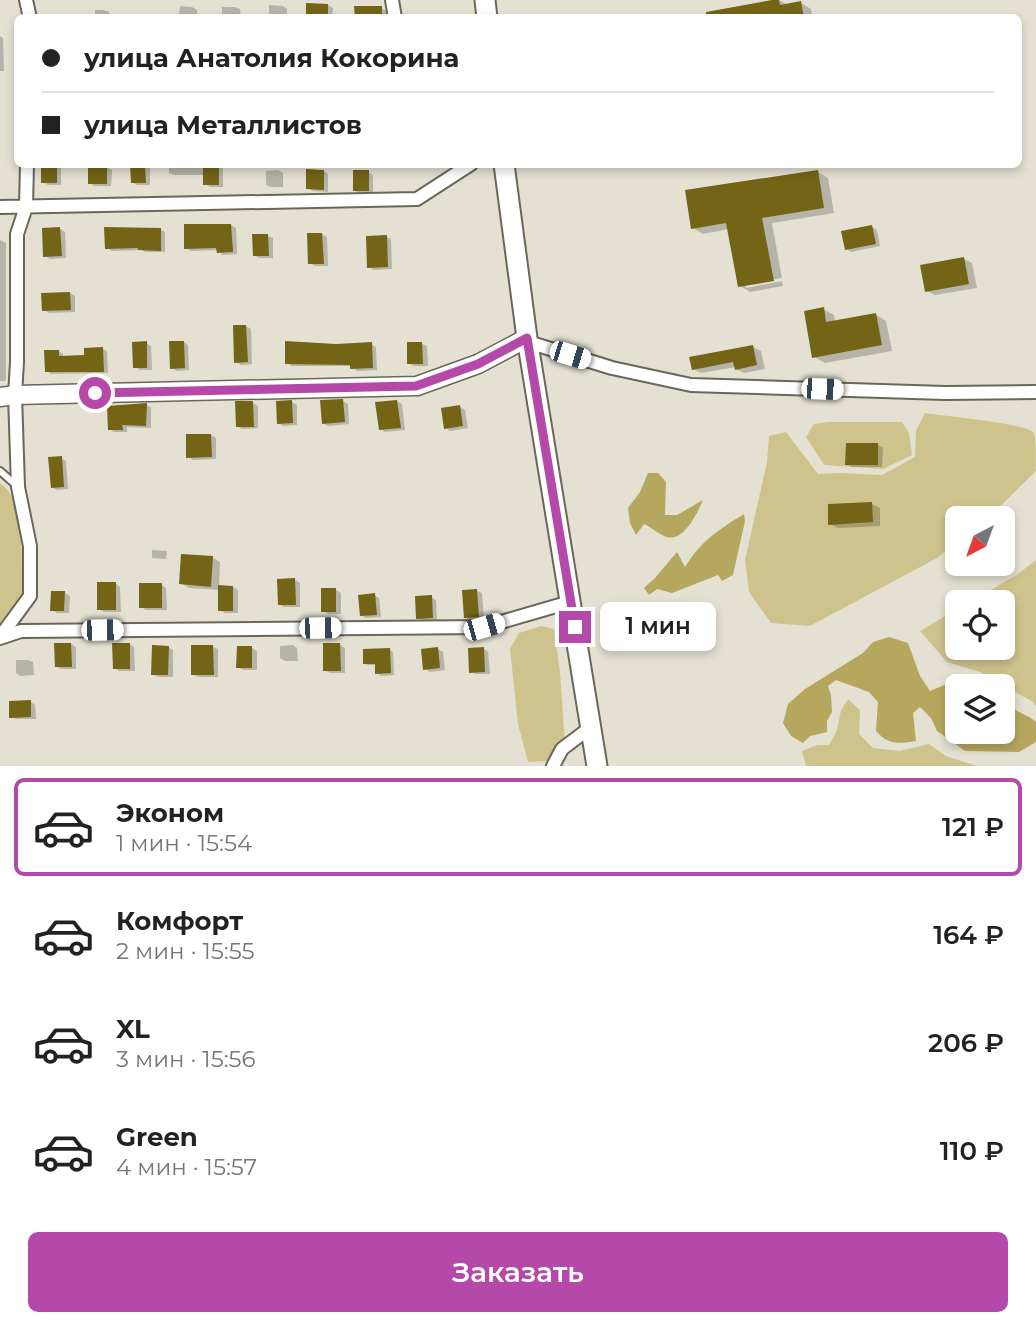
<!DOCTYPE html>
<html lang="ru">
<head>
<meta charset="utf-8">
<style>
  body { margin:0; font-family:Montserrat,sans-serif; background:#f2f2f2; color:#222; height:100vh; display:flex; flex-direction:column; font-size:26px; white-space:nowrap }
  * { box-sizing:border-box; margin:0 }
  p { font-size:23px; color:#767676 }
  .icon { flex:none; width:38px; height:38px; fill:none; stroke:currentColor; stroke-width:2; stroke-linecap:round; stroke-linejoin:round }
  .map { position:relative; height:766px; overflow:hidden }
  .drawer { display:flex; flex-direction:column; background:#fff; flex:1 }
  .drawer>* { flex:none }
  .banner { position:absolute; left:14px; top:14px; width:1008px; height:154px; border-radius:10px; box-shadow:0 4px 10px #0003; display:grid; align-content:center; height:154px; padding:0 28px; background:#fff }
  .needle { width:46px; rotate:221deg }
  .controls { position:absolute; left:945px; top:506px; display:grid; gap:14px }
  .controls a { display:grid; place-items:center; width:70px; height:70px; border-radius:10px; background:#fff; box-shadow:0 4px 10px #0003; font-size:35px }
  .end { position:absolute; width:32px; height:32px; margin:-16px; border:9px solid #b449aa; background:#fff; box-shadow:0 0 0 4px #fff }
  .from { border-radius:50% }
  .bubble { position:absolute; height:49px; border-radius:10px; background:#fff; box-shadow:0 4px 10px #0003; font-size:23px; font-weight:600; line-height:49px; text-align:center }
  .car { position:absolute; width:21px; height:42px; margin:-21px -10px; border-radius:9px; box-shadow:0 0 5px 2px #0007; background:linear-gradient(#fff 24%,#345 0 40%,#fff 0 76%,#345 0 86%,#fff 0) }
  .banner b { display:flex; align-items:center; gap:24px; height:66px; font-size:26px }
  .banner b+b { border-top:2px solid #e0e0e0 }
  .banner i { width:18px; height:18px; background:#222 }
  ul { padding:12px 0 0; list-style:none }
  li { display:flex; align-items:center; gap:21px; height:98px; margin:0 14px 10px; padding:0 14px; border:4px solid transparent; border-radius:10px }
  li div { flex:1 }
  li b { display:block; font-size:26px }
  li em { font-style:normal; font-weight:600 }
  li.selected { border-color:#b449aa }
  li>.icon { width:63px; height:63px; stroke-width:1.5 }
  .primary-button { display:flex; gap:14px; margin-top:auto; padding:14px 28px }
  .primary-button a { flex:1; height:80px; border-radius:10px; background:#b449aa; color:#fff; font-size:28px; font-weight:600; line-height:80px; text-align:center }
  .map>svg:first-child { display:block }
  .green { fill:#cfc38d }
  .water { fill:#b6a75e }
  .shadow { fill:#0003 }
  .building { fill:#736416 }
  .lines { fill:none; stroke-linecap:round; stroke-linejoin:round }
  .lane-casing { stroke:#6a675a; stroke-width:10 }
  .street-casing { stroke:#6a675a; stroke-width:16 }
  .secondary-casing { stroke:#6a675a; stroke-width:21 }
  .primary-casing { stroke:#6a675a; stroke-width:23 }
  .lane { stroke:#fff; stroke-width:6 }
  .street { stroke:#fff; stroke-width:12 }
  .secondary { stroke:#fff; stroke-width:18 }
  .primary { stroke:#fff; stroke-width:19 }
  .route { stroke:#b449aa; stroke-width:9 }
</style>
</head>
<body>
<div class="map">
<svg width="1036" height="766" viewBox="0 0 1036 766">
  <rect width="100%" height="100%" fill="#e4e1d2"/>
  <path class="green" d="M925 413C942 416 1026 423 1034 433 1036 439 1036 462 1036 471L988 518H957V542L937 558 810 626 771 623 749 592 745 560 767 462 769 436 786 432 818 474 840 473 882 475 915 457 916 431Z
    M828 422H902L909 433 912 455 883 469 824 465 806 437 814 424Z
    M0 483C23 497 22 548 22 572 22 579 23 588 22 594 20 606 8 618 0 627Z
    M1036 560V706L1033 702 980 672 947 662 920 631 957 609V648H1003V602H970L1018 574Z
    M541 626 554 629 560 672 565 744 547 761 528 762 518 724 510 649 519 633Z
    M848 699 860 710 859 734 873 748 900 751 929 744 946 756 977 766H806L802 751 817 745H829L837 730 841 710Z"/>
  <path class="water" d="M648 473H658L666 482 665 515H677L703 500C697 513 683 545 664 536 657 533 651 527 644 524L636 535 630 523 628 508 640 492Z
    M744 514 745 521 733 575 722 581 718 575 672 593 657 589 649 595 644 588 655 578 677 552 685 567C701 541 718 530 744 514Z
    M889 637 908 643 920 676 930 691 947 684 950 675 958 677 971 686H957V732H1003V698C1010 701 1010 704 1016 710 1021 714 1029 715 1036 722V742L1019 752 965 751 937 731 931 718 920 707 913 713 916 741C899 744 888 745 876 731L878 702 869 692 836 680 828 686 831 695 832 712 827 721V732L810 736 803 743 791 736 783 723 788 704 805 689 863 653 873 642Z"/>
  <path class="shadow" d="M779 0 788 5 801 3 811 9 813 18H688Z
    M269 5 283 6 287 9V18H269Z
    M328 5 333 8 332 18H307Z
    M180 6 192 7 197 10V18H179Z
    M222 7H235L240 9 241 18H222Z
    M381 8 386 11 387 18H356Z
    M95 10H104L109 12V18H95Z
    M0 36 3 38 4 71H0Z
    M43 164H61V185H48L43 182Z
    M132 164H150V185H137L132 182Z
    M169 164H223V187H210L205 184V175H174L169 173Z
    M107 167 112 170 111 186H94L90 183Z
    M278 170 283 173V187H271L266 185V171Z
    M324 171 328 174V192L313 191 308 188Z
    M368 172 373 175V193H359L354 190Z
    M818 172 828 178 834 213 772 223 782 278 746 284V288L782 281 783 286 750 292 740 286 729 229 703 234 693 228Z
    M231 225 236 228 237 254 223 255 218 250 191 251 186 248Z
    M872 227 877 230 880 246 851 252 846 249Z
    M60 229 65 232 66 258 50 259 45 256Z
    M161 230 165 232V252H145L142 250 112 251 107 248Z
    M322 234 327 237 328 266H315L310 263Z
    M268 236 273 238V258H259L254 255Z
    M386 237 391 239 392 269 374 270 369 267Z
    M0 240 6 243V381H0Z
    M964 259 972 263 977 288 935 295 927 291Z
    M70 293 75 296V312L49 313 44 310Z
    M823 309 834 315 835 322 875 314 886 321 892 351 825 363 814 357Z
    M246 326 251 329 252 364 241 365 236 362Z
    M183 342 188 345 189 370 177 371 172 368Z
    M146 343 151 346 152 370H140L135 367Z
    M371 344 376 347 377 370 357 371 352 366H292L287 363 336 345Z
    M422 344 427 346 428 366H414L409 363Z
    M753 347 761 351 765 369 744 373 736 369V367L701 373 693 369Z
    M102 349 107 351 108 373 51 374 47 371 59 351 63 354V358L86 357Z
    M343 401 348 404 349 424 328 426 323 423Z
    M397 401 402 404 405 430 385 432 381 429Z
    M292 402 297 405V425L283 426 278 423Z
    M253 403 258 406V428L242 429 237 426Z
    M147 405 151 408V428L127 427V432H114L109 429Z
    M460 407 465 410 468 428 450 431 446 428Z
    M211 435 216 438V459L193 460 188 457Z
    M878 445 883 448 882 467H852L847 464Z
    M61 458 66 461 68 489 57 490 52 487Z
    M872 504 880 508V526L838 528 830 524Z
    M152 550 167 551 166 559 152 558Z
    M212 557 220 562 219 587H233L238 590V613H225L220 610V590L189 588 181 583Z
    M295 580 300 583V607H284L279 604Z
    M116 584 120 587 121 612H104L99 609Z
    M161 585 166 588 167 610H146L141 607Z
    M336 590 341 593V614H328L323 611Z
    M477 591 482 593 484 619 470 620 465 617Z
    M65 593 70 596 69 613H57L52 610Z
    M374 595 379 598 381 617 366 618 361 615Z
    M431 597 436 600 437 620 422 621 417 618Z
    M71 644 76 647V669H61L56 666Z
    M129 644 134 647 135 671H119L114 668Z
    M293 645 297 648 298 661H285L280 658V646Z
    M340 645 345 648V673H330L325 670Z
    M168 647 173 650V677H158L153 674Z
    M213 647 218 649V677H198L193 674Z
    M252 648 257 651V670H243L238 667Z
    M389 649 393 652 394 675 381 676 377 673V665H368L364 663Z
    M438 649 443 652 445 670 430 672 425 669Z
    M483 649 488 651 490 674H476L471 672Z
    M16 660H28L33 662 34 675 21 676 16 673Z
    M31 702 35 705 36 719H16L11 717Z"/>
  <path class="building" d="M772 0H779L780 5 801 1 804 18H706V12Z
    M306 3 328 4V18H306Z
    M354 6H382V18H355Z
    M41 164H57V183H41Z
    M130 164H145L146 183H131Z
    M203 164H219V185H203Z
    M88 165H107V184H88Z
    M306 169 324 170V190L306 189Z
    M353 170H369V191H353Z
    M818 170 824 208 762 218 774 281 738 287 726 223 691 229 685 190Z
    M184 224H231L233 252 217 253 216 248 184 249Z
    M872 225 876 244 845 250 841 231Z
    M60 227 62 256 43 257 42 228Z
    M104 227 161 228V251L138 250V248L105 249Z
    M307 233H322L324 264H308Z
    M252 234H268L269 256H253Z
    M387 235 388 267 367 268 366 236Z
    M964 257 969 284 925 292 920 265Z
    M70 292 71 310 42 311 41 293Z
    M824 307 826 322 876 313 882 345 812 358 804 311Z
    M233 325H246L248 362 234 363Z
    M147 341V368H133L132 342Z
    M169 341H184L185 368 170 369Z
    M285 341 336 344 372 342 373 368 350 369V365L285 364Z
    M407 342H422L423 364H407Z
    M753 345 757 365 735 370 733 362 692 370 689 357Z
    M103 347 104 372H45L44 350H59V356L84 355V348Z
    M343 399 345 422 322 424 320 400Z
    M292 400 293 423 277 424 276 401Z
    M397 400 401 428 379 430 375 402Z
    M235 401H253L254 427H236Z
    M147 403 146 426 122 425 123 430H108L107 406Z
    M460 405 463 426 444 429 441 408Z
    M186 434H211L212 457 186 458Z
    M846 443H878V465H845Z
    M62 456 64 487 51 488 48 457Z
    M872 502 873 522 828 525V504Z
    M181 554 213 556 211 587 179 584Z
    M295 578 296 605H278L277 579Z
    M97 582H116V610H97Z
    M139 583H162V608H139Z
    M218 585 233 586V611H218Z
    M321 588H336V612H321Z
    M477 589 479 617 464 618 462 590Z
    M51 591H65L64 611H50Z
    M375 593 377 615 360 616 358 595Z
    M432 595 433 618 416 619 415 596Z
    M54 643H71L72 667H55Z
    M112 643H130V669H113Z
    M323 643H340L341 671H323Z
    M152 645 169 646 168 675H151Z
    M191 645H213L214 675H191Z
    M237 646H252V668H236Z
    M438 647 440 668 423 670 421 649Z
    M484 647 485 672 469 673 468 648Z
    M390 648 391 673 375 674V664H363V649Z
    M31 700V717L9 718V701Z"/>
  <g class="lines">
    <defs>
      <path id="lane" d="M0 471 17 486"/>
      <path id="street" d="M26 0 30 18
        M392 0 395 18
        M0 207 417 199 471 164
        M528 342 612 368 691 385 945 393 1036 392
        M0 637 30 596V546L18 487 15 395 17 362V234L26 207 27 164
        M0 638 21 631 484 627 570 602
        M553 766 562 749 591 727"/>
      <path id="secondary" d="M0 397 15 395 417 386 478 364 527 338"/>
      <path id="primary" d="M485 0 487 18
        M504 164 527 338 597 766"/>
    </defs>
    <use href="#lane" class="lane-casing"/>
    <use href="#street" class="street-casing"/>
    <use href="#secondary" class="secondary-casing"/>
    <use href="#primary" class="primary-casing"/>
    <use href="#lane" class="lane"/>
    <use href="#street" class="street"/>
    <use href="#secondary" class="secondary"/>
    <use href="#primary" class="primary"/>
  </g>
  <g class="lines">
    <path class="route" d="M95 393 416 386 478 364 527 338 575 627"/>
  </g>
</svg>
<div class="controls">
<a><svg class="needle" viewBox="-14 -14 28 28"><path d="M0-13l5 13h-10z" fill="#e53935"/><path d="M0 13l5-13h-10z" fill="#767676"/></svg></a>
<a><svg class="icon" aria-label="locate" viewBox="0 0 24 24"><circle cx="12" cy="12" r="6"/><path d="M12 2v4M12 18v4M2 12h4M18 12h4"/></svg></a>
<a><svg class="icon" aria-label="layers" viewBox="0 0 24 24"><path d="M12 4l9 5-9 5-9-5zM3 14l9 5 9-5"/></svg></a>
</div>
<i class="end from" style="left:95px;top:393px"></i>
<i class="end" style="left:575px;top:627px"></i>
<div class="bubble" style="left:600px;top:602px;width:116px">1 мин</div>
<i class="car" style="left:570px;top:355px;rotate:107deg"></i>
<i class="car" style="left:822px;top:389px;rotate:92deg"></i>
<i class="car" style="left:484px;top:627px;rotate:74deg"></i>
<i class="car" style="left:320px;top:628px;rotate:89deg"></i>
<i class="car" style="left:102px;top:630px;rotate:89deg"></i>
<div class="banner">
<b><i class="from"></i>улица Анатолия Кокорина</b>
<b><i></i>улица Металлистов</b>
</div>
</div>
<section class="drawer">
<ul>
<li class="selected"><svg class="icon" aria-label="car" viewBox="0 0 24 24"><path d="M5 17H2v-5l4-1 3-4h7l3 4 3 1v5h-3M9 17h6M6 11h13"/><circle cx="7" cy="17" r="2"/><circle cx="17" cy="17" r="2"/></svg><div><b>Эконом</b><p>1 мин · 15:54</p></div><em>121 ₽</em></li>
<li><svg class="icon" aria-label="car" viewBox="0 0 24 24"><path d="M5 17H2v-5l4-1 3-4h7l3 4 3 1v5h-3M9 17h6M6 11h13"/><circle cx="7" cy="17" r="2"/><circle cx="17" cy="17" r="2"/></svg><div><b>Комфорт</b><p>2 мин · 15:55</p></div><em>164 ₽</em></li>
<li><svg class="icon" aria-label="car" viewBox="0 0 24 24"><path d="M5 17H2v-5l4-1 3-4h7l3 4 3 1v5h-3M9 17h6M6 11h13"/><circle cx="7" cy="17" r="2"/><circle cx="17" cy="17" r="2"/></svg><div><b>XL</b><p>3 мин · 15:56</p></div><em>206 ₽</em></li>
<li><svg class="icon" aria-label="car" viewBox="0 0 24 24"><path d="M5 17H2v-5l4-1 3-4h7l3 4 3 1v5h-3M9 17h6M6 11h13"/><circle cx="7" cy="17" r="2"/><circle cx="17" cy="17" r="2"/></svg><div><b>Green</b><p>4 мин · 15:57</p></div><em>110 ₽</em></li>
</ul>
<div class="primary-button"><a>Заказать</a></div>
</section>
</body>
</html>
